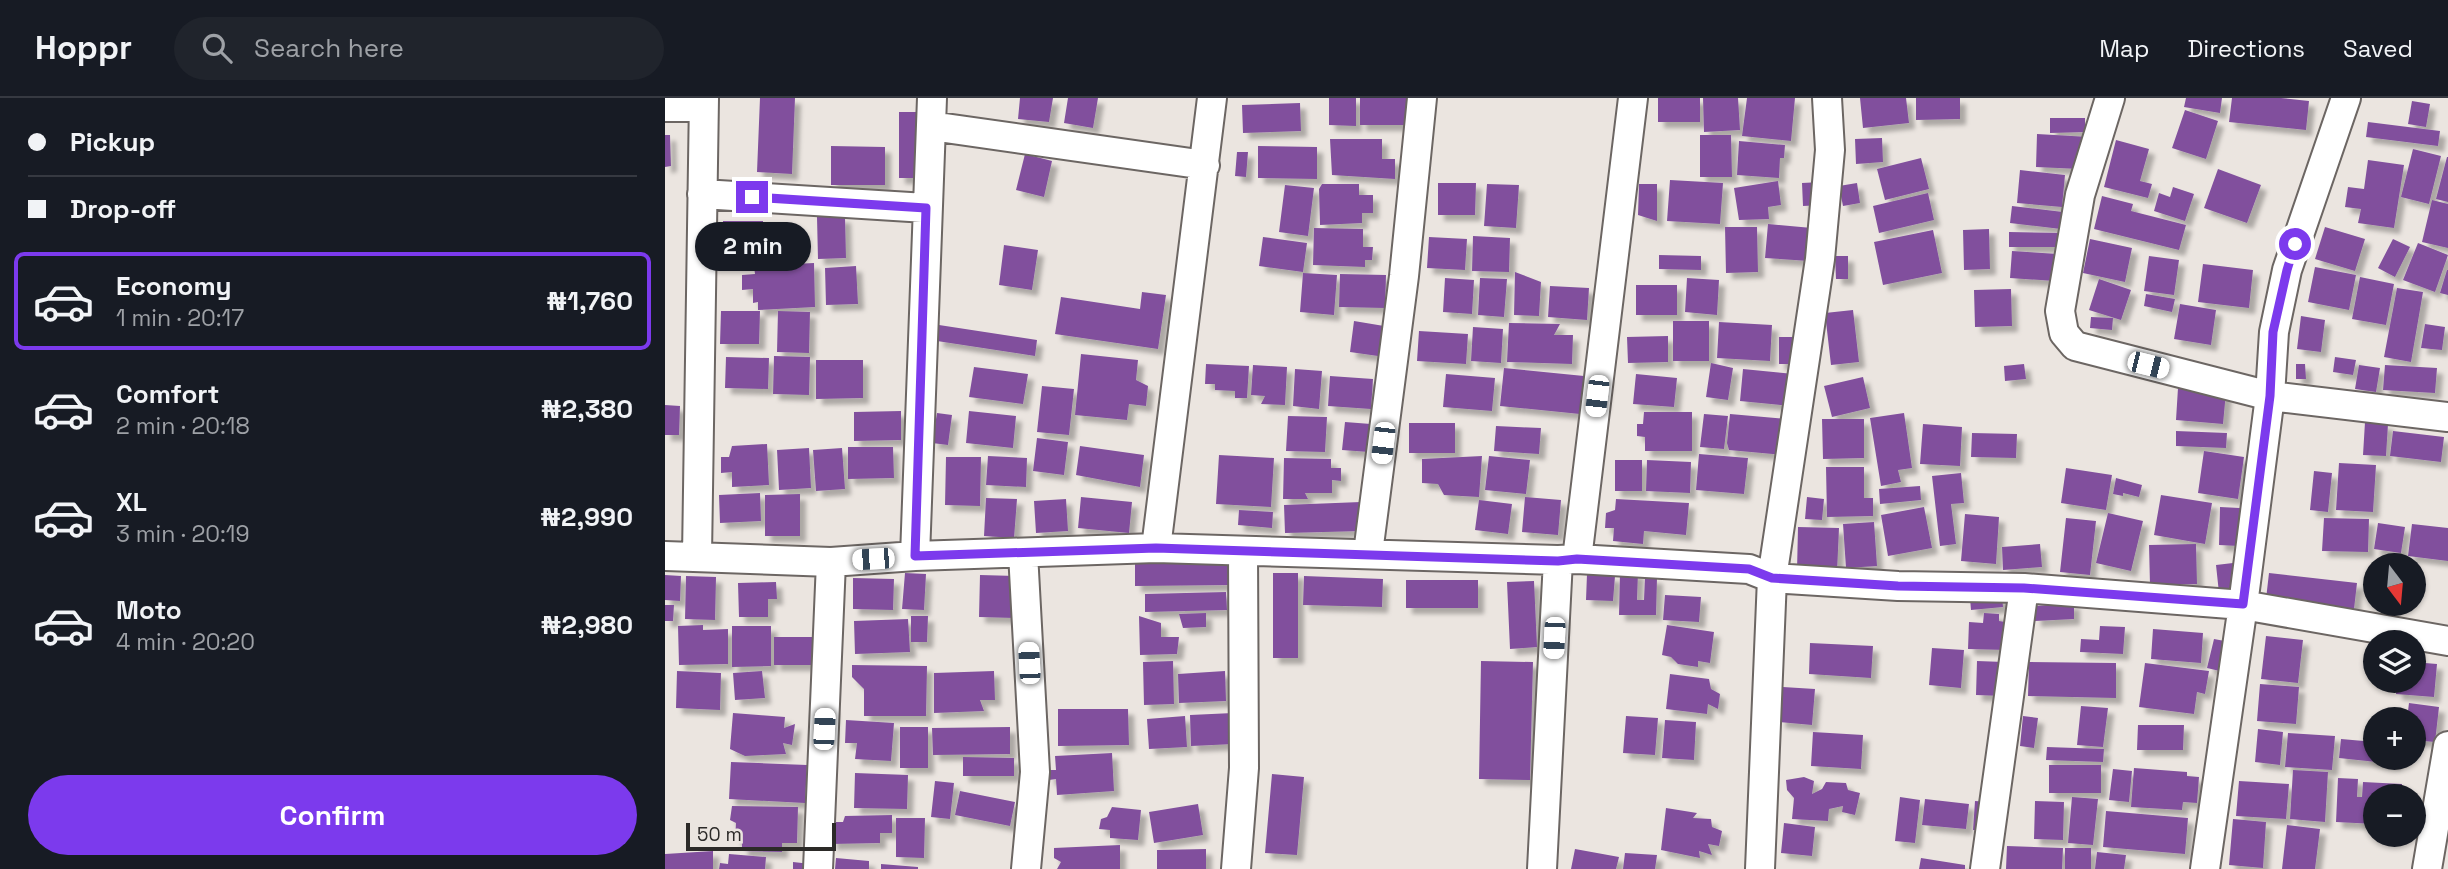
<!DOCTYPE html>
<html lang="en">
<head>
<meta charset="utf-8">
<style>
  body { margin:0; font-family:"Space Grotesk",sans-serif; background:#20242c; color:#f1f3f6; height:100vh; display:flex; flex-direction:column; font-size:26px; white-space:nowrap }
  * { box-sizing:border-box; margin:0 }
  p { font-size:23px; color:#9ea1a6 }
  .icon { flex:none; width:38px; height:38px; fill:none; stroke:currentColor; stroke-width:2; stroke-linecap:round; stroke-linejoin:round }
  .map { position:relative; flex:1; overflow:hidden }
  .details { display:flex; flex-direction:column; background:#171b24; width:665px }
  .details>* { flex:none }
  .hud { display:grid; align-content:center; height:154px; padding:0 28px; background:#171b24 }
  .needle { width:46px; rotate:164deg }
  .controls { position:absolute; left:1698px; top:455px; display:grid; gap:14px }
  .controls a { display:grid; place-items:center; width:63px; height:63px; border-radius:50%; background:#171b24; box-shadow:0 2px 5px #0004; font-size:35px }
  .scale { position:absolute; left:21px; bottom:18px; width:150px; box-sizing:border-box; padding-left:7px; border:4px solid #2c2a28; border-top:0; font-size:19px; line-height:24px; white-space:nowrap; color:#2c2a28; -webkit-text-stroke:5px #ebe5e0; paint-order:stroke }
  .end { position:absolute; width:32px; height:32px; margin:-16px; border:9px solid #7c3aed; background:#fff; box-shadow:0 0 0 4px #fff }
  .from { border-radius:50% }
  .bubble { position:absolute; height:49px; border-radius:24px; background:#171b24; box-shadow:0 2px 5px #0004; font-size:23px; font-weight:800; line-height:49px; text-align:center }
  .car { position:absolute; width:21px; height:42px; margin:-21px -10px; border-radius:9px; box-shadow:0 0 5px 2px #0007; background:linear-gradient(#fff 24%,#345 0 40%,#fff 0 76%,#345 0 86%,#fff 0) }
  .hud b { display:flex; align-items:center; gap:24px; height:66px; font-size:26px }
  .hud b+b { border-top:2px solid #363941 }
  .hud i { width:18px; height:18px; background:#f1f3f6 }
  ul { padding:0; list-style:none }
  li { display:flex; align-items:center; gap:21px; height:98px; margin:0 14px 10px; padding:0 14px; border:4px solid transparent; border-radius:10px }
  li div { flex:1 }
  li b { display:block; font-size:26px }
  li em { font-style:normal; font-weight:800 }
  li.on { border-color:#7c3aed }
  li>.icon { width:63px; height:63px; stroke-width:1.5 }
  .action { display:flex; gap:14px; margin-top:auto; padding:14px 28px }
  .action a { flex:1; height:80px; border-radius:42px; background:#7c3aed; color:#fff; font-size:28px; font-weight:800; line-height:80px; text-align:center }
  header { display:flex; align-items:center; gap:42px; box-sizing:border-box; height:98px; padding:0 35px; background:#171b24; border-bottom:2px solid #363941 }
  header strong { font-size:33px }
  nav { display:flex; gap:38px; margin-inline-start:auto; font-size:24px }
  .search { width:490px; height:63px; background:#20242c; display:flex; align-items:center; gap:18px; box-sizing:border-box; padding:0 24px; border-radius:38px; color:#9ea1a6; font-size:26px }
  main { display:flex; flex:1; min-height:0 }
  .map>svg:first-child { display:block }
  .building { fill:#81509d; filter:url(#shadow) }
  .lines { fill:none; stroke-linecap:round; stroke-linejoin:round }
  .minor-casing { stroke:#6c6663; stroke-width:32 }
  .minor { stroke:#fff; stroke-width:28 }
  .route { stroke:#7c3aed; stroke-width:9 }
</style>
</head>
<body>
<header>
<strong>Hoppr</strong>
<div class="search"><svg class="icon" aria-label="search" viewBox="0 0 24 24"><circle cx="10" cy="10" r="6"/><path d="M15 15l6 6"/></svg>Search here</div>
<nav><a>Map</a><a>Directions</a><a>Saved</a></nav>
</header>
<main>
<section class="details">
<div class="hud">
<b><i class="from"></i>Pickup</b>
<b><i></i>Drop-off</b>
</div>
<ul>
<li class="on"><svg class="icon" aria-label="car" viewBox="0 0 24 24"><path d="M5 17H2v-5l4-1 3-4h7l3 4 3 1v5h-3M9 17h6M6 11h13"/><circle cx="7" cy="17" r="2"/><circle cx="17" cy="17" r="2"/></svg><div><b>Economy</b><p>1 min · 20:17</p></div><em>₦1,760</em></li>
<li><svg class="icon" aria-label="car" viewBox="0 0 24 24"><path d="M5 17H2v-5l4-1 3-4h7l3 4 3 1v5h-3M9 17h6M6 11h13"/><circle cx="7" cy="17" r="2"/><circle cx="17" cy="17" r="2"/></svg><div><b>Comfort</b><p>2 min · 20:18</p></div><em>₦2,380</em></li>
<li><svg class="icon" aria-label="car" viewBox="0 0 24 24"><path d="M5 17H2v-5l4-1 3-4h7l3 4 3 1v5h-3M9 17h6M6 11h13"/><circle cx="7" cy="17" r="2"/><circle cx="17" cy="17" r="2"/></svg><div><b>XL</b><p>3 min · 20:19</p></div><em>₦2,990</em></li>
<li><svg class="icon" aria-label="car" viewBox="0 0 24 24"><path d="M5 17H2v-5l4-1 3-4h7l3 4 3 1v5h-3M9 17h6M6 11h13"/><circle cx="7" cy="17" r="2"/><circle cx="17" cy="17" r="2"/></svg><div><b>Moto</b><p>4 min · 20:20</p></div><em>₦2,980</em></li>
</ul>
<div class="action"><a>Confirm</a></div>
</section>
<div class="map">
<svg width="1783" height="771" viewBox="0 0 1783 771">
  <defs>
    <filter id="shadow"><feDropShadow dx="6" dy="6" stdDeviation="2" flood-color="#0004"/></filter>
  </defs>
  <rect width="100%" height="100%" fill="#ebe5e0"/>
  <path class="building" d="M95 0H130L127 76 92 74Z
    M355 0H388L384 24 353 21Z
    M403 0H433L428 30 399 25Z
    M664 0H691V28L664 27Z
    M695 0H741V27H695Z
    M993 0H1035V24H993Z
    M1038 0H1073L1075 32 1039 34Z
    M1082 0H1130L1126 43 1077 38Z
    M1195 0H1241L1244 25 1198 30Z
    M1251 0H1295V21L1251 22Z
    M1521 0H1557L1555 15 1519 9Z
    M1567 0H1616L1644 3 1641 32 1564 24Z
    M1747 3 1765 6 1761 29 1743 26Z
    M635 5 636 33 578 35 577 7Z
    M1520 12 1553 23 1541 61 1507 50Z
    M234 14H257L258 80H234Z
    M1385 20H1420V34L1385 35Z
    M1703 24 1775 33 1773 48 1701 39Z
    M1372 36 1424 39 1415 71 1371 69Z
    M0 37H5L6 68 0 69Z
    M1035 37H1066L1067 79H1035Z
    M1217 40 1218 64 1191 66 1190 41Z
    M665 41H717V61H730V81L667 77Z
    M1451 42 1484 51 1475 83 1487 86 1483 100 1439 89Z
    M1074 43 1120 47 1119 60H1115L1114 80 1072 77Z
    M166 48 220 49V87H166Z
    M593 48 652 49V81L593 80Z
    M1748 51 1776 58 1764 106 1736 99Z
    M572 54H583L581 79 570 78Z
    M360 56 387 63 379 99 351 92Z
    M1782 59H1783V104L1771 101Z
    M1256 60 1264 91 1220 102 1212 71Z
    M1703 62 1739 67 1729 130 1693 125 1696 111 1680 109 1683 89 1699 91Z
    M1553 71 1596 87 1582 125 1539 110Z
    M1355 72 1400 77 1397 109 1352 105Z
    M1005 82 1058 85 1055 126 1002 123Z
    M1113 83 1116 107 1103 109 1104 121 1074 122 1069 90Z
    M1156 84 1158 107 1138 108 1137 85Z
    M773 85H811L810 117H773Z
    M1192 85 1195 105 1178 108 1174 88Z
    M657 86H694V97H708V115H697V125L655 127 654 91Z
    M822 86 854 87 851 130 819 128Z
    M974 86H992V123L973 117Z
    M620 87 649 90 643 138 614 134Z
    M1508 89 1529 96 1520 123 1489 113 1494 95 1505 99Z
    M1263 95 1269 122 1214 135 1208 108Z
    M1437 98 1468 106 1466 113 1521 127 1514 152 1429 131Z
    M1767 102 1783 106V150L1757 144Z
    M1347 108 1398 114 1396 131 1345 125Z
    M152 119H180L181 160 153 161Z
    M58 123H98V158H58Z
    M1103 126 1147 130 1144 163 1100 160Z
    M1060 129H1092L1093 174 1061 175Z
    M1660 129 1700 141 1690 173 1650 161Z
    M649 130 698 131V149H708L707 162H700V169L648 167Z
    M1324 131 1325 171 1299 172 1298 132Z
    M1268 132 1277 175 1218 187 1209 144Z
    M1344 134 1396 135 1395 149H1344Z
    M808 138 845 140 844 174 807 173Z
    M598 139 642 145 638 174 594 168Z
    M764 139 802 141 800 172 762 170Z
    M1425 141 1467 150 1460 184 1418 175Z
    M1728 141 1745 149 1730 179 1713 170Z
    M1753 145 1783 157 1770 194 1738 182Z
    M339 147 373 152 367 192 334 187Z
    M1347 153 1393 156 1390 183 1345 180Z
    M994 157 1036 158V172L994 171Z
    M1170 158H1183V181H1171Z
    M1484 158 1514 162 1509 197 1479 193Z
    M149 165 150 209 93 212V204L88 205V191L77 192V177L90 176 89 168Z
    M1538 166 1588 172 1584 210 1533 204Z
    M191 168 193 206 161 207 160 170Z
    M1650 169 1691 177 1684 212 1643 204Z
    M1782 172H1783V197L1775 195Z
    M850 174 876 184 874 218 849 217Z
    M638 175 672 177 669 217 635 214Z
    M675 176 721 177 720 210 674 209Z
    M1695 179 1729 186 1721 227 1687 221Z
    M780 180 809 182 807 216 778 214Z
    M815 180 842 181 839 219 813 217Z
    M1022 180 1054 182 1052 217 1020 214Z
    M1434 181 1466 192 1456 222 1424 212Z
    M971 187H1012V217H971Z
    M885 188 924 190 922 222 883 219Z
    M1732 190 1758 194 1746 264 1719 259Z
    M1346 191 1347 228 1310 229 1309 192Z
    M477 194 501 197 493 251 390 236 396 199 475 211Z
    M1481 196 1510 201 1507 214 1479 208Z
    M1515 206 1551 212 1546 247 1509 241Z
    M1188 212 1194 264 1166 267 1160 215Z
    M56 213H95L94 246H55Z
    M113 213 145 214 144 255 112 254Z
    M1636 218 1660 222 1656 254 1632 251Z
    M1426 219 1448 220 1447 232 1425 230Z
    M689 223 725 229 720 259 685 254Z
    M1008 223H1044V263H1008Z
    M1054 224 1107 227 1105 263 1052 260Z
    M844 225 895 226 889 237H908L907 266 842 264Z
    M1760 226 1780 229 1777 252 1756 250Z
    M274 227 372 242 370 258 272 243Z
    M808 229 838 231 836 265 806 263Z
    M754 233 803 236 801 266 752 263Z
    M1003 238V264L963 265 962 239Z
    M1114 239H1130L1131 266H1114Z
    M416 256 473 262 471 282 483 288 481 308 464 306 462 322 410 317Z
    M109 258 145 259 144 297 108 296Z
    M61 259 104 260 103 291 60 290Z
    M1670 259 1691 262 1688 277 1668 274Z
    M151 262H198V300L151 301Z
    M1046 265 1068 270 1063 302 1041 299Z
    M541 266 584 268 582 300H570V293L550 292V286H540Z
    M1359 266 1361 281 1340 283 1339 268Z
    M1631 266H1640L1641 281H1631Z
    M588 267 622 269 620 307 596 306 600 298 586 297Z
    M1694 267 1715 270 1711 294 1690 291Z
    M1720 267 1772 270 1770 295 1718 292Z
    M309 269 363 276 358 306 304 299Z
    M839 270 919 278 915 316 835 308Z
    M630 271 657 273 654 311 628 308Z
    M1078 271 1129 276 1126 308 1075 303Z
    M781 276 830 280 827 313 778 309Z
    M971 276 1012 280 1009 309 968 306Z
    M665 278 708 281 706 311 663 308Z
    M1198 279 1205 310 1167 319 1159 288Z
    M377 288 409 291 404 337 372 334Z
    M1513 290 1561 294 1558 326 1511 322Z
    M0 307 15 308 14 337H0Z
    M236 313V342L189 343V314Z
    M304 313 351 318 348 350 301 345Z
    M979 314H1027V353H980V339L972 338V326H978Z
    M272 315 287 317 283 347 267 345Z
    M1239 315 1247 370 1233 372 1236 384 1216 388 1205 320Z
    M1039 316 1063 318 1059 351 1035 349Z
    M1065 316 1122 321 1119 357 1064 352 1062 345Z
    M623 318 662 319 660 354 621 353Z
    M1157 321H1199V360L1158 361Z
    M680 324 706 326 704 354 677 352Z
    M1700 324 1723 326 1721 358 1698 357Z
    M744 325H790V355H744Z
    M1258 326 1297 329 1295 368 1255 366Z
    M831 328 876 330 874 356 829 353Z
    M1511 333 1562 335 1561 350 1511 348Z
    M1728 333 1779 339 1776 364 1725 358Z
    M1307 335 1352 336 1351 360 1306 359Z
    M372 340 403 344 399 377 368 373Z
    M102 346 104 387 67 389V374L56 375V359H64L67 348Z
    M415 348 479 357 475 389 411 377Z
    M183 349H228L229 380 183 381Z
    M144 350 146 390 114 392 112 352Z
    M177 350 180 391 151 393 148 352Z
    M1539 353 1579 359 1573 401 1533 395Z
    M1034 356 1083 360 1079 396 1031 392Z
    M554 357 609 360 606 409 551 406Z
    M323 358 362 360 361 389 321 387Z
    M817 358 814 399 779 397 773 386 757 385V361Z
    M824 358 865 362 861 396 820 392Z
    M281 359H316L315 408 280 407Z
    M619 360 666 361V370H676V383L667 382V395H640L643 401H618Z
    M950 362H977V393H950Z
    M982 362 1026 364 1025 395 981 393Z
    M1674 365 1711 367 1708 414 1671 412Z
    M1161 369H1199V400H1208V418L1162 419Z
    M1401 370 1447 377 1441 412 1396 405Z
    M1649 373 1667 375 1663 414 1645 412Z
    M1296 375 1299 405 1286 406 1291 446 1275 448 1267 378Z
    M1451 380 1477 387 1474 399 1458 395V398L1448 396Z
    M1255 388 1256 402 1215 406 1214 391Z
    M95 395 96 423 55 425 54 397Z
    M135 396V438H100V397Z
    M1496 397 1547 405 1540 446 1489 437Z
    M416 399 467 404 464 435 413 430Z
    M860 399 896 402 893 437 857 434Z
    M1142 399 1159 401 1157 422 1140 421Z
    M321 400 352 401 349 440 319 438Z
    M401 401 403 433 371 435 369 403Z
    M951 401 1024 405 1021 437 979 433 978 446 948 443 949 430H940L941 415 950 412Z
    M814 402 847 406 843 436 810 432Z
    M696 404 697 433 620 435 619 407Z
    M1259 409 1267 450 1223 458 1216 417Z
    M1555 409 1575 410 1574 448 1554 447Z
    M574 412 608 414 607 430 573 427Z
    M1443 415 1478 423 1466 473 1431 465Z
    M1300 416 1334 419 1331 466 1296 463Z
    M1401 420 1431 423 1425 477 1395 474Z
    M1659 420 1704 421 1703 454 1657 453Z
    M1209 424 1212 468 1181 470 1178 426Z
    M1713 425 1740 429 1736 455 1709 451Z
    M1747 426 1783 430V463L1743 458Z
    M1133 429 1174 430 1172 474 1132 473Z
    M1375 446 1377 469 1338 472 1337 449Z
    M1531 446 1532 486 1485 487 1484 447Z
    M566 464V487L470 488V465Z
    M1568 465 1571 493 1554 495 1551 467Z
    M955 474H973L972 502H979L980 479 992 480 991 517H954Z
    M240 475 261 476 259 512 237 511Z
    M608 475H633V560H608Z
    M1604 475 1692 485 1689 511 1601 501Z
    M922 476 950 478 948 503 921 502Z
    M0 477 16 478 15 503 0 502Z
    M315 477 351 478 350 520 314 519Z
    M21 478 51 479 50 522 20 521Z
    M639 478 718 481 717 509 638 507Z
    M188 480 229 481 228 512 188 511Z
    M741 482H813V510H741Z
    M869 483 872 549 845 551 842 484Z
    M111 484 112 501H103V519H74L73 485Z
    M561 494 562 512 480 514V496Z
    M1000 497 1036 499 1034 524 998 522Z
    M1337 498 1338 509 1306 512 1305 500Z
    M1409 505V521L1370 523V508Z
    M0 507H9L8 523H0Z
    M541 515V529L518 530 514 516Z
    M1319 515 1334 516V523L1340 524 1343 552 1303 551 1304 524 1318 525Z
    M246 518H263L262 544H246Z
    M474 518 496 525V539H514L512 556 475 557Z
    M243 521 245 554 190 556 189 523Z
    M38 527V532L63 531V566L14 567 13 528Z
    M1002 527 1049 534 1045 565 1033 563V569L1013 566 1006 559 997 557Z
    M67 528H106V568L67 569Z
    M1435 528 1460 529 1458 556 1415 554 1416 541 1434 542Z
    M1488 531 1538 535 1536 565 1486 561Z
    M1601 538 1638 542 1633 585 1596 581Z
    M109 539H148V567H109Z
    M1549 541 1565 544 1559 574 1542 570Z
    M1145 545 1208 548 1206 580 1144 576Z
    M1267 550 1299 552 1296 590 1264 587Z
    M508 563 509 606 479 607 478 564Z
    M816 563 868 564 865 682 814 681Z
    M1312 563 1339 564 1338 598 1311 597Z
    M1364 564 1451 565V600L1363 598Z
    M1748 564 1772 566 1769 599 1731 596 1732 583H1748Z
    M1480 565 1544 573 1540 596 1532 594 1529 616 1474 609Z
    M187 567 262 568 261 618H199V591L187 579Z
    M12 573 56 575 55 612 11 610Z
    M97 573 100 600 70 602 68 575Z
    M329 573 330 602H315L319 613 269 615V575Z
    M560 573 561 603 514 605 513 576Z
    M1005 576 1044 581 1046 591 1055 596 1053 611 1043 606 1042 616 1001 611Z
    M1595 586 1634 589 1631 626 1592 623Z
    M1118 589 1150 591 1147 627 1114 624Z
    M1744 605 1774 609 1770 644 1748 642V621H1742Z
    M1416 608 1443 610 1438 649 1412 647Z
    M393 611H463L464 647 393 648Z
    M68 615 120 619 119 630 130 626 127 647 118 645 121 656 80 658 65 651Z
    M568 615 569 646 526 648 525 617Z
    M520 618 522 649 484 651 482 621Z
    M961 618 993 620 990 657 958 655Z
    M1358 618 1373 620 1369 650 1355 648Z
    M181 622 229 625 226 663 190 661 192 645H180Z
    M1000 622 1031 624 1029 662 997 660Z
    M1473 627H1519L1518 652H1472Z
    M235 629H263V670H235Z
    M345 629V656L268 657 267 630Z
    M1593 631 1618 634 1615 667 1590 664Z
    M1148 634 1198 637 1196 671 1146 668Z
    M1623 635 1670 638 1667 672 1620 669Z
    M1676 641 1710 644V660H1731L1730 666 1674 660Z
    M1382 649 1439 651 1438 664 1381 662Z
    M447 655 449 693 392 697 391 681 384 682 383 672H391L390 658Z
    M298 659 349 660V678H298Z
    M66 664 142 667 140 705 64 701Z
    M1384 667H1436V695H1384Z
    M1469 670 1522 674V678L1534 679 1532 705 1518 704 1517 712 1466 709Z
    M1448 671 1467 673 1464 704 1444 702Z
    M1628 672 1663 674 1660 724 1625 721Z
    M190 675 243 677 242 711 189 710Z
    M607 676 639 679 632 757 600 755Z
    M1139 679 1149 683 1147 696 1157 691 1161 684 1181 685 1183 692 1195 695 1190 717 1177 714 1178 708 1164 711 1163 723 1127 721 1129 700 1122 692 1121 682Z
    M1673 680 1693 681 1692 699H1697L1698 684 1737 686V698H1710V726L1671 724Z
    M270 683 289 685 285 721 266 719Z
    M1574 683 1624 686 1621 721 1571 718Z
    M295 693 350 704 345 728 290 717Z
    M1235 699 1255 702 1250 745 1230 743Z
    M1407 699 1433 701 1428 747 1403 745Z
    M1260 701 1304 706 1301 731 1257 727Z
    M1310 703 1324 704 1322 733 1308 732Z
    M1370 703 1399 704 1398 742 1369 741Z
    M533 706 538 737 489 745 484 714Z
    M67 708 133 709 132 745H117V754L77 753V742H70L71 725 65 722Z
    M447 709 476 712 473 742 445 740V732L434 731 436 721 442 719Z
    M1001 710 1032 715 1028 720 1046 721 1047 729 1057 733 1054 748 1043 746 1047 757 1034 753 1035 760 996 752Z
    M1441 713 1523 720 1520 756 1438 749Z
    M227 717V735H215V745L166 746V724H178L180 718Z
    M231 720H260L259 760 231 759Z
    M1568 721 1601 724 1598 770 1564 767Z
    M1119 725 1150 729 1147 758 1116 755Z
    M1622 727 1655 731 1650 771H1617Z
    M455 747V771H392L396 764 389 760V750Z
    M1342 748 1398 750 1397 771H1341Z
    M1400 750H1426V771H1400Z
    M541 751V771H492V752Z
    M910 751 954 759 951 771H906Z
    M48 753V771H0V756Z
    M1432 754 1461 757 1459 771H1430Z
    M960 755 992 757 990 771H958Z
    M64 756 101 759 100 771H54L55 765 63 766Z
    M171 760 204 763V771H170Z
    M1256 760 1300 767V771H1254Z
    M128 764 146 766V771H128Z
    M216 766 253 769V771H216Z"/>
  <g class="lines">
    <defs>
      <path id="minor" d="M1445 0 1415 97 1395 213 1399 235 1410 248 1605 298 1783 319
        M0 9H38
        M266 28 540 67
        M37 96 261 110
        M491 450 547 0
        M358 455 370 674 361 771
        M703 455 739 178 757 0
        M0 458 166 464 250 458 491 450 893 462 912 461 1084 471 1107 480 1233 488 1359 490 1578 507 1783 543
        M32 458 39 0
        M250 458 267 0
        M912 461 968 0
        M153 771 166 464
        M571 771 579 670 578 453
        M877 771 893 462
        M1095 771 1107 480 1155 161 1165 52 1162 0
        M1320 771 1359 490
        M1540 771 1578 507 1605 298 1609 234 1622 172 1681 0
        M1762 771 1783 648"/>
    </defs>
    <use href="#minor" class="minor-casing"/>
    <use href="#minor" class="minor"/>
  </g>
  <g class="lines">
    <path class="route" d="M87 99 261 110 250 458 491 450 893 463 912 461 1084 471 1107 480 1233 488 1359 490 1578 506 1605 298 1608 234 1622 172 1630 146"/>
  </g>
</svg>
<div class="controls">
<a><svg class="needle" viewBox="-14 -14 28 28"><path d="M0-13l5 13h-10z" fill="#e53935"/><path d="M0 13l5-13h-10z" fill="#9ea1a6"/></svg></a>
<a><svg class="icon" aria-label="layers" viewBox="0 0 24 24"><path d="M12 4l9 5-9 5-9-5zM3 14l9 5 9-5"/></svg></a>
<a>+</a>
<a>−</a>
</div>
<div class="scale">50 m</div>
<i class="end from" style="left:1630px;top:146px"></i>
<i class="end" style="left:87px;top:99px"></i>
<div class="bubble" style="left:30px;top:124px;width:116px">2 min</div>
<i class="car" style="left:1483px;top:267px;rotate:104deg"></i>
<i class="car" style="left:932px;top:298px;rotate:187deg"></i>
<i class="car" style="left:718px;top:345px;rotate:187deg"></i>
<i class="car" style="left:208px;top:461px;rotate:267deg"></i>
<i class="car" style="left:889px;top:540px;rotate:183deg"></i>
<i class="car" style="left:364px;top:565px;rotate:357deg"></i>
<i class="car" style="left:159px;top:631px;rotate:3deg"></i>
</div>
</main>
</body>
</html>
